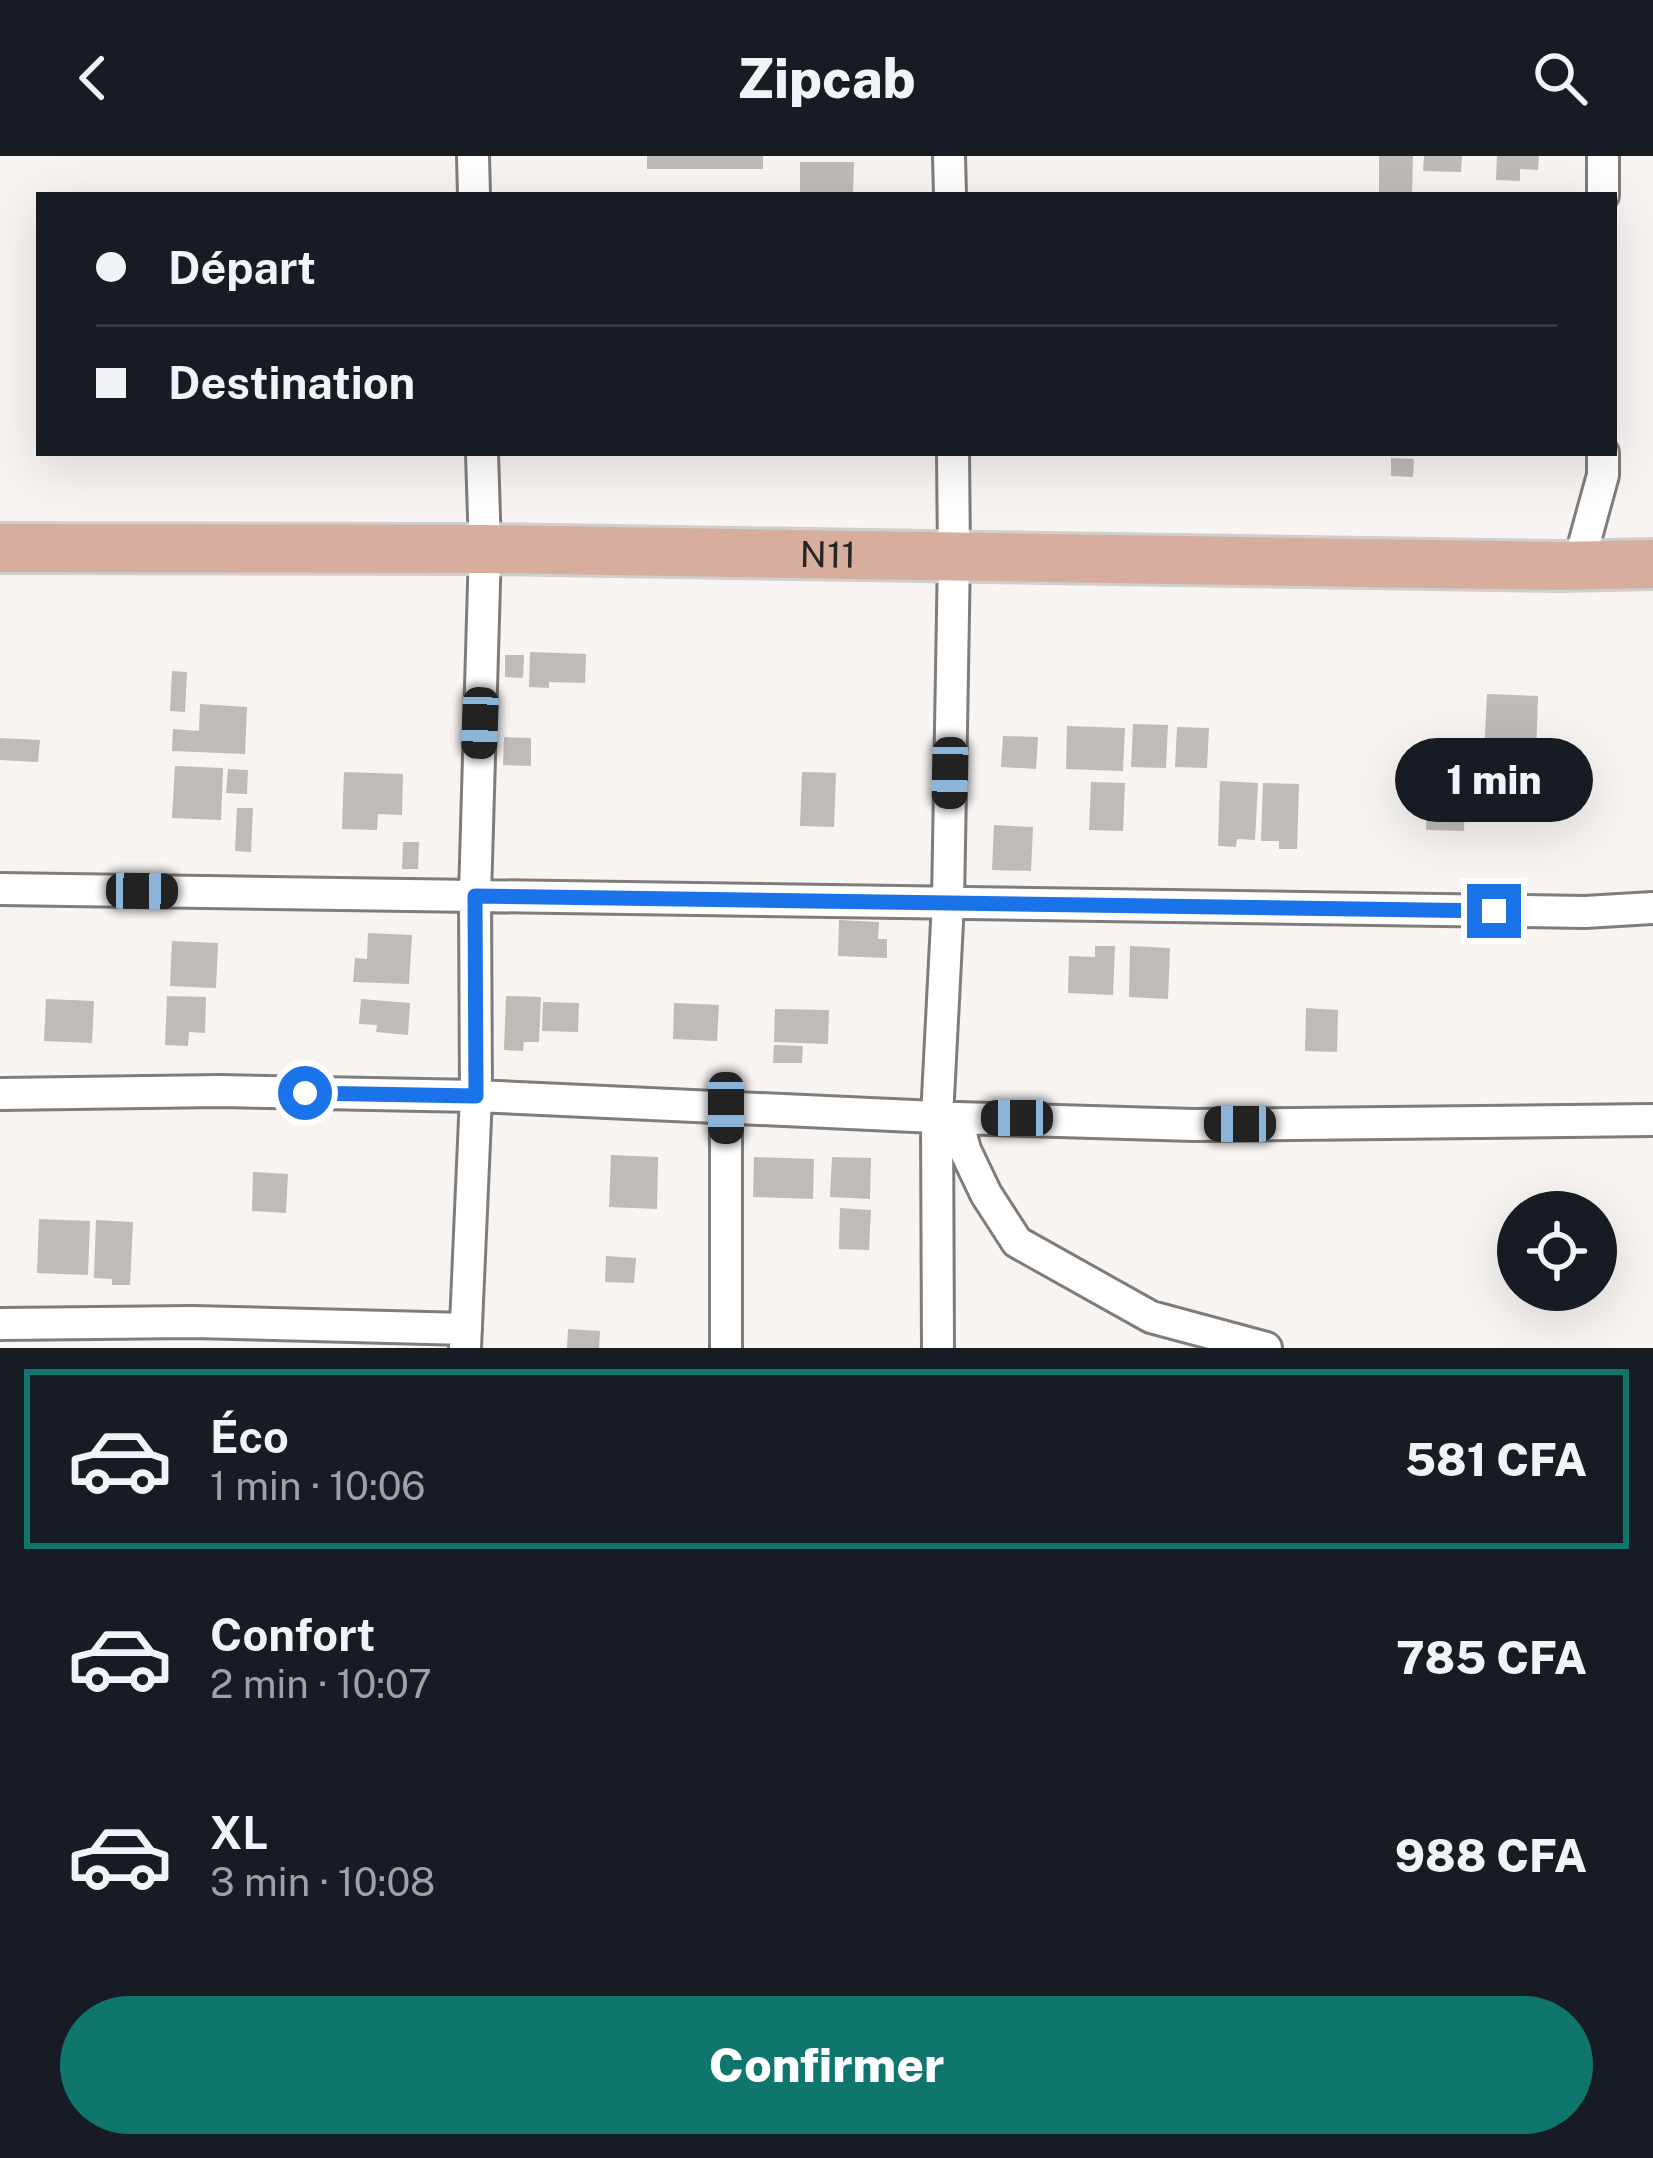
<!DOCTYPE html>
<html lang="fr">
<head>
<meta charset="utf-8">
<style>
  body { margin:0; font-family:"Public Sans",sans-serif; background:#242831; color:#f1f3f6; height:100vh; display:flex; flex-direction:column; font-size:45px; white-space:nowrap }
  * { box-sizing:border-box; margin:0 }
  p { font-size:39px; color:#9ea1a6 }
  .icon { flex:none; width:66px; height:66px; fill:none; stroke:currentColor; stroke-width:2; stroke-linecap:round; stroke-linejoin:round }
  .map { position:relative; height:1192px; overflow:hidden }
  .details { display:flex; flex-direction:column; background:#171b24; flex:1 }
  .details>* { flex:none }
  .hud { position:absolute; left:36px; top:36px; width:1581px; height:264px; border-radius:0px; box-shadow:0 12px 48px #0002; display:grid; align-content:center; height:264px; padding:0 60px; background:#171b24 }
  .buttons { position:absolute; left:1497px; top:1035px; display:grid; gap:24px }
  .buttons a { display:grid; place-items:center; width:120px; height:120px; border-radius:50%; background:#171b24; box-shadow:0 12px 48px #0002; font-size:60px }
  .end { position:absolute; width:54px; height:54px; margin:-27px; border:15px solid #1a73e8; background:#fff; box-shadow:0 0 0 6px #fff }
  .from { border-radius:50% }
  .bubble { position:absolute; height:84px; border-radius:42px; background:#171b24; box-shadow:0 12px 48px #0002; font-size:39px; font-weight:800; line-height:84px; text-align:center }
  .car { position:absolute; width:36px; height:72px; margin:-36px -18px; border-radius:15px; box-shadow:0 0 9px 3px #0007; background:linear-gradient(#222 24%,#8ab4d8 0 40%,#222 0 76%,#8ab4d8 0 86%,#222 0) }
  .hud b { display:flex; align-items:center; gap:42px; height:114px; font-size:45px }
  .hud b+b { border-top:3px solid #363941 }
  .hud i { width:30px; height:30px; background:#f1f3f6 }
  ul { padding:21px 0 0; list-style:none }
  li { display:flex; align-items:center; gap:36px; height:180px; margin:0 24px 18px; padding:0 36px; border:6px solid transparent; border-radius:0px }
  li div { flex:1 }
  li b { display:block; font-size:45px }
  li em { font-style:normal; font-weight:800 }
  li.selected { border-color:#0f766e }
  li>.icon { width:108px; height:108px; stroke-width:1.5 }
  .button { display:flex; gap:24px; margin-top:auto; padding:24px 60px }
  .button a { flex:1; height:138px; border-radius:72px; background:#0f766e; color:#fff; font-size:48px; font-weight:800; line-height:138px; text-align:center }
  header { display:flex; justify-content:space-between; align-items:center; height:156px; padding:0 60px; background:#171b24; font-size:54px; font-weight:800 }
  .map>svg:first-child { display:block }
  .building { fill:#bebbb9 }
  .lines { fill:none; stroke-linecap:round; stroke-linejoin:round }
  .street-casing { stroke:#7f7c7a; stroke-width:36 }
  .primary-casing { stroke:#cfcfcf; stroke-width:54 }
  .street { stroke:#fff; stroke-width:30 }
  .primary { stroke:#d7ad9d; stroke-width:48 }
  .route { stroke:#1a73e8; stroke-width:15 }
  .labels { text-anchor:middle; stroke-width:12; stroke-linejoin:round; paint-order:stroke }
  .street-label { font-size:36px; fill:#262524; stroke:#f7f4f2 }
</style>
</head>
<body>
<header><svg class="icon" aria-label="back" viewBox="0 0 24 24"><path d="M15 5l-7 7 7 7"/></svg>Zipcab<svg class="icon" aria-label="search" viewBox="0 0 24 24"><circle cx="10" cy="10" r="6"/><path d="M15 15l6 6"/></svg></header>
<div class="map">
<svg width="1653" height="1192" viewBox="0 0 1653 1192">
  <rect width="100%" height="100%" fill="#f7f4f2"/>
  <path class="building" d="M647 0H763V13H647Z
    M1379 0H1413L1412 39H1379Z
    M1424 0H1462L1461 16 1423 15Z
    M1497 0H1539L1538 14 1520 13V25L1496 24Z
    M800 6H854L853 39H800Z
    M1391 302 1414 303 1413 321 1391 320Z
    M530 496 586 498 585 527 549 526V532L529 531Z
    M505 499H524L523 522 505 521Z
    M172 515 187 516 185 556 170 555Z
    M1487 538 1538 540 1536 600 1484 598Z
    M200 548 247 551 245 598 172 595 173 573 199 575Z
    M1133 568 1168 569 1166 612 1131 611Z
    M1067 570 1125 572 1123 615 1066 613Z
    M1177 571 1209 572 1207 612 1175 611Z
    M1003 580 1038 581 1036 613 1001 611Z
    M504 581 531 582V610L503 609Z
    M0 582 40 584 38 606 0 604Z
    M175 610 223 612 221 664 172 662Z
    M228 613 248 614 247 638 226 637Z
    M344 616 403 618 402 659 378 658 377 674 342 673Z
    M802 616 836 617 834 671 800 670Z
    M1428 623 1466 624 1464 675 1426 674Z
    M1220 625 1258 627 1255 684 1237 683 1236 691 1218 690Z
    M1091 626 1125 627 1123 675 1089 674Z
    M1263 627 1299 628 1297 693H1279V685H1261Z
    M237 652H253L251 696 235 695Z
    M994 669 1033 671 1031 715 992 714Z
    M403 686H419L418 713H402Z
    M839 764 879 766 878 783H887V802L838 800Z
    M368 777 412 779 409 828 353 826 355 802 367 803Z
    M172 785 218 787 216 832 170 830Z
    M1095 790H1115L1113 839 1068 837 1069 800 1095 801Z
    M1130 790 1170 792 1168 843 1129 841Z
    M167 840 206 841 205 877 189 876 188 890 165 889Z
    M506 840 541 841 539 886H524L523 895 504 894Z
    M46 843 94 845 92 887 44 885Z
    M361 843 410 847 408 879 376 876 377 869 359 868Z
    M543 846 579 847 578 876 542 875Z
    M674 847 719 849 717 885 673 883Z
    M1306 852 1338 854 1337 896 1305 895Z
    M775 853 829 854 828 888 774 886Z
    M774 889 803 890 802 907H773Z
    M611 999 658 1001 657 1053 609 1051Z
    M754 1001 814 1003 813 1043 753 1041Z
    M832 1001 871 1002 870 1043 830 1041Z
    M253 1016 288 1018 286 1057 252 1055Z
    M840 1052 871 1054 869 1094 839 1093Z
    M39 1063 90 1065 88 1119 37 1117Z
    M96 1064 133 1066 130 1129H112V1123L94 1122Z
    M606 1100 636 1102 634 1127 605 1126Z
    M568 1173 600 1175 599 1192H567Z"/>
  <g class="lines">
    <defs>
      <path id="street" d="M473 0 474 39
        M949 0 950 39
        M1603 39V0
        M1578 410 1603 319V297
        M0 733 1585 756 1653 752
        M0 938 220 935 476 940 957 962 1194 969 1653 964
        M957 962 965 994 986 1038 1017 1086 1151 1161 1266 1192
        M0 1168 193 1166 466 1173
        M465 1192 476 940 475 740 485 393 482 297
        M726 1192V951
        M938 1192 937 961 948 747 954 399 953 297"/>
      <g id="primary">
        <path id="s1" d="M0 392 485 393 1561 410 1653 408"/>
      </g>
    </defs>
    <use href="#street" class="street-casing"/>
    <use href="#primary" class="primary-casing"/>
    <use href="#street" class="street"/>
    <use href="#primary" class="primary"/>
  </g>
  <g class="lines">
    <path class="route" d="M305 937 476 940 475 740 1494 755"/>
  </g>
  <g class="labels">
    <g class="street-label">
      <text dy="13" stroke="none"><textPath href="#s1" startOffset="828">N11</textPath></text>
    </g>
  </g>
</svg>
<div class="buttons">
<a><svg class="icon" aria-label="locate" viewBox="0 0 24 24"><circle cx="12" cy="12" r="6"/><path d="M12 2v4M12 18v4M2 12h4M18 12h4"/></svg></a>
</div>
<i class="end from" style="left:305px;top:937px"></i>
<i class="end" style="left:1494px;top:755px"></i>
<div class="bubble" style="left:1395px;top:582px;width:198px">1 min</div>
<i class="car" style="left:480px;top:567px;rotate:182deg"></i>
<i class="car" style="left:950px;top:617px;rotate:181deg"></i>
<i class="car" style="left:142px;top:735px;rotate:91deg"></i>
<i class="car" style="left:726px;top:952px;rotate:180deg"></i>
<i class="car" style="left:1017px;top:962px;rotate:270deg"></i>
<i class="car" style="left:1240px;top:968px;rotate:270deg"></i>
<div class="hud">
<b><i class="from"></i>Départ</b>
<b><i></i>Destination</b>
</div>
</div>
<section class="details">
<ul>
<li class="selected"><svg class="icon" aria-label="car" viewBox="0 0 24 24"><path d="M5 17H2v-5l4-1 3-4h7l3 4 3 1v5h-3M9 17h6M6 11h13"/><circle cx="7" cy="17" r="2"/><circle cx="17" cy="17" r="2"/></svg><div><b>Éco</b><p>1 min · 10:06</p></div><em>581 CFA</em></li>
<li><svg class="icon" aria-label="car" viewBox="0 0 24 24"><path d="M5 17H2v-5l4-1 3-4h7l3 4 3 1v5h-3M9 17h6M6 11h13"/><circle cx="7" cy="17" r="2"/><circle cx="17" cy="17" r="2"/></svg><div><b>Confort</b><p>2 min · 10:07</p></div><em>785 CFA</em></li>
<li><svg class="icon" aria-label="car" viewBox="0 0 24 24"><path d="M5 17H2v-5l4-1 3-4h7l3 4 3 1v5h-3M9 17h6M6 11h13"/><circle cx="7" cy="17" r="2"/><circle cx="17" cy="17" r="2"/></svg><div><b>XL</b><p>3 min · 10:08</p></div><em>988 CFA</em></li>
</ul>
<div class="button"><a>Confirmer</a></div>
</section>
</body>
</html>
